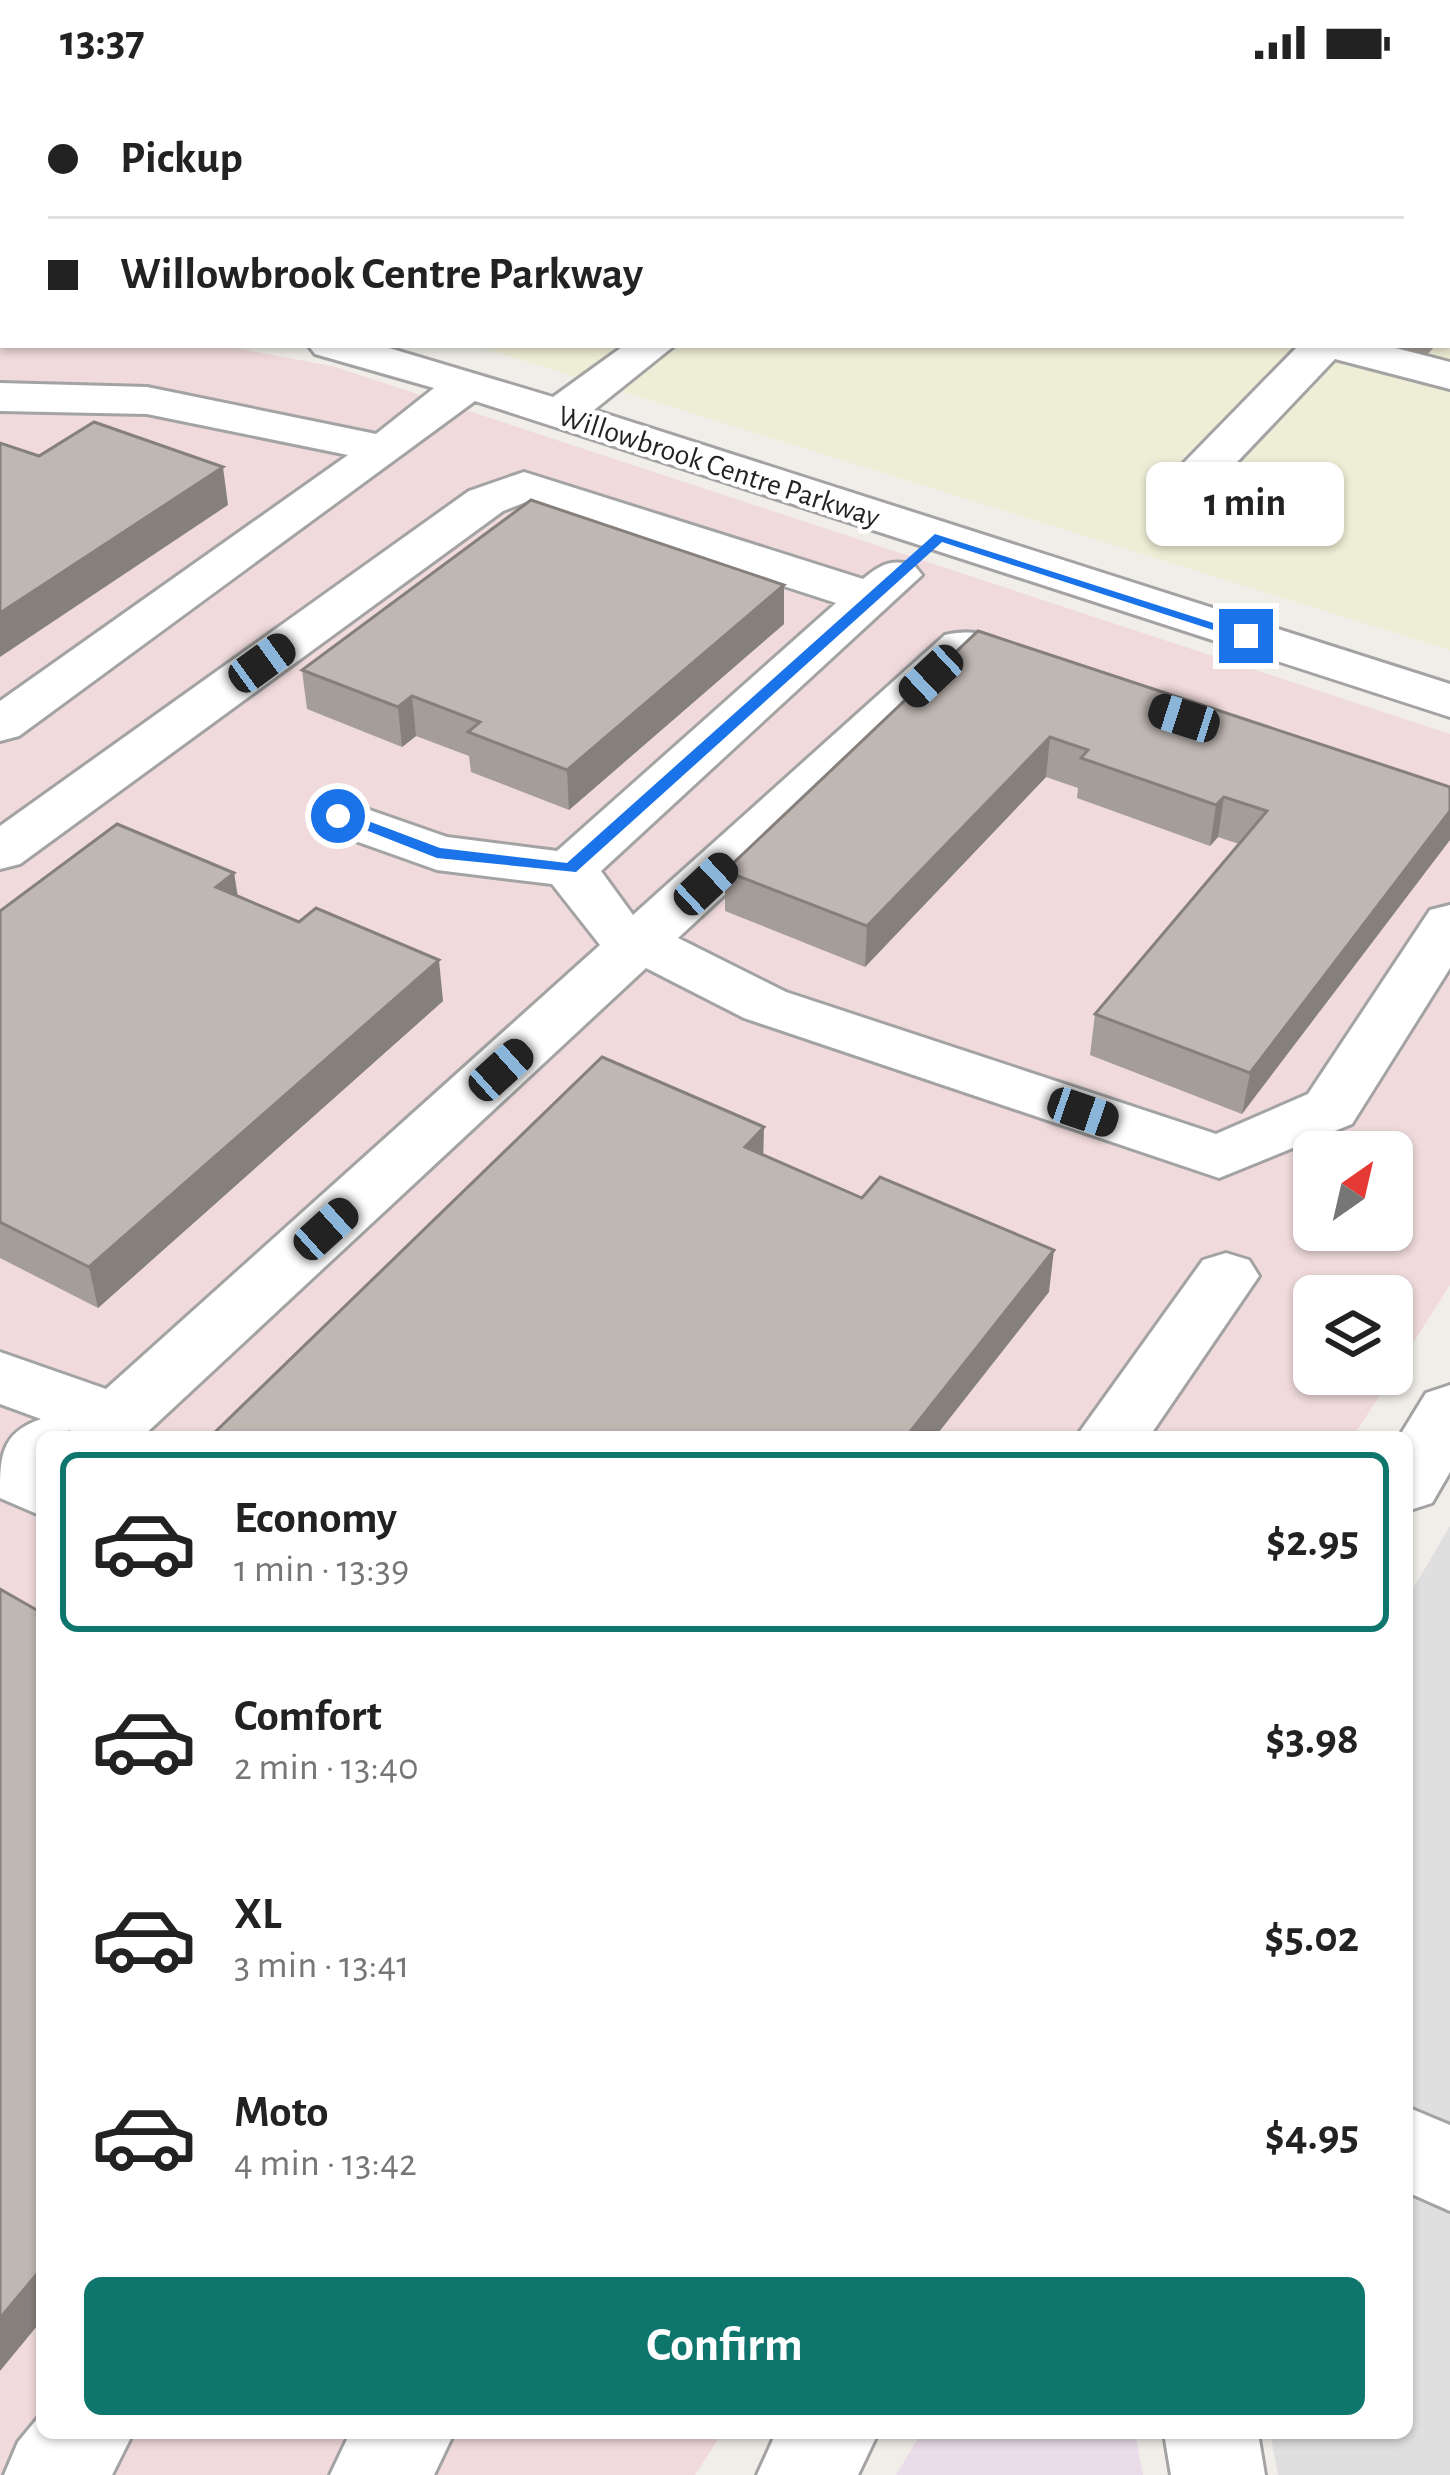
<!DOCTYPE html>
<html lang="en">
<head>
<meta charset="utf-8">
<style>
  body { margin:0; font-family:"Alegreya Sans",sans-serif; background:#f2f2f2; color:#222; height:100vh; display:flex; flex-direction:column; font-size:45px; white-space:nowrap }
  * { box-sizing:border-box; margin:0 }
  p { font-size:39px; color:#767676 }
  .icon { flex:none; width:66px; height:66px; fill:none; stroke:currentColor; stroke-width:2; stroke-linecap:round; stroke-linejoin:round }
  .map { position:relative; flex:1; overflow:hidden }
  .panel { position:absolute; left:36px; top:1347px; width:1377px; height:1008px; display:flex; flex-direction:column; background:#fff; border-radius:18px; box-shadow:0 3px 9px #0004 }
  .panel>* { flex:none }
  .guide { position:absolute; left:0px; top:0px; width:1452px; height:264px; box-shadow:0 3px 9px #0004; display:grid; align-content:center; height:264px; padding:0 48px; background:#fff }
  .needle { width:78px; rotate:34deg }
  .controls { position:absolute; left:1293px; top:1047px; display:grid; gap:24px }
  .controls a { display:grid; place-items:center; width:120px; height:120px; border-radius:18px; background:#fff; box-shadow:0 3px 9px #0004; font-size:60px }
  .end { position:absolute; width:54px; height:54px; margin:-27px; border:15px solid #1a73e8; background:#fff; box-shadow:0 0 0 6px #fff }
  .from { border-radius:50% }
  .bubble { position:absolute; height:84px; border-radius:18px; background:#fff; box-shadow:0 3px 9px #0004; font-size:39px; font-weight:700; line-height:84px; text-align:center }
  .car { position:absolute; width:36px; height:72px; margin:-36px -18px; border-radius:15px; box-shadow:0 0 9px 3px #0007; background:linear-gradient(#222 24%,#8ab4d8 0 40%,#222 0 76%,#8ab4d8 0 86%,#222 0) }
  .guide b { display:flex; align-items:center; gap:42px; height:114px; font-size:45px }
  .guide b+b { border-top:3px solid #e0e0e0 }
  .guide i { width:30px; height:30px; background:#222 }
  ul { padding:21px 0 0; list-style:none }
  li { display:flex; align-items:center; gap:36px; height:180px; margin:0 24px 18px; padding:0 24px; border:6px solid transparent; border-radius:18px }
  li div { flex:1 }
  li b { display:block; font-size:45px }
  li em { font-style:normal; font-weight:700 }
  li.selected { border-color:#0f766e }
  li>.icon { width:108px; height:108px; stroke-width:1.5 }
  .primary-button { display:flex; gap:24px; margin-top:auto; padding:24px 48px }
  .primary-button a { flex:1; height:138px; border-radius:18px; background:#0f766e; color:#fff; font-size:48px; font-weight:700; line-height:138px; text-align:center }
  .status { display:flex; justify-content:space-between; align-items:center; height:84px; padding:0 60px; background:#fff; direction:ltr }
  .status svg { height:33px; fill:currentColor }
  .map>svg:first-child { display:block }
  .residential { fill:#e0dfdf }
  .commercial { fill:#f0dadb; fill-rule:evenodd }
  .industrial { fill:#eadce8 }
  .farmland { fill:#eeeed6 }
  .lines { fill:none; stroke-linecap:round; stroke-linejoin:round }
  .minor-casing { stroke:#a3a3a3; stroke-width:6 }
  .minor { fill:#fff; fill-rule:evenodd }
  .wall { fill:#a49d99 }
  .shaded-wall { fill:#86807d }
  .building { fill:#bfb7b2; stroke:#86807d; stroke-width:3 }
  .route { fill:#1a73e8 }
  .labels { text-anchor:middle; stroke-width:9; stroke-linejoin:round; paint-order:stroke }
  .far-street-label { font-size:30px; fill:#222; stroke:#fff }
</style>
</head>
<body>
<div class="status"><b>13:37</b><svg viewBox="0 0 49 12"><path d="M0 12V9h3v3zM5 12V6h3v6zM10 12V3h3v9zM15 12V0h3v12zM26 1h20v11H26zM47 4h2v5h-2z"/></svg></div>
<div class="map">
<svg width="1450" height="2391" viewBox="0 0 1450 2391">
  <rect width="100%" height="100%" fill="#f1eee9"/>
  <path class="residential" d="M1450 1442V2391H1278L1270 2349H1407V1515Z"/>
  <path class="commercial" d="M0 254 3 261 225 262 332 282 1450 650V1201L1353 1353H42V2349H722L695 2391H0ZM1314 1068H1392V1146H1314ZM1314 1212H1392V1290H1314Z"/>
  <path class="industrial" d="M921 2349H1135L1143 2391H896Z"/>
  <path class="farmland" d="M844 0H1450V566L474 261H1449V3H840Z"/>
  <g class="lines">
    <defs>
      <path id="minor" d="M1060 0H1101L1058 3Z
        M1334 0H1378L1380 3H1336Z
        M0 124H3L0 149Z
        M1450 130V155H1449V130Z
        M0 225H3V251H0Z
        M308 261H379L553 313 625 261H675L594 326 1450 600V633L475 317 19 652 0 657V617L348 371 147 330 0 327V299L147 303 376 350 434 304 315 270Z
        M1299 261H1384L1450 278V305L1335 275 1201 416H1167L1160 406 1167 396Z
        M524 388 863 495C881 480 891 475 914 481L922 491 601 787 633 831 945 551C968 545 1000 549 1015 570L1007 581 989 585 972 581 678 854 786 908 1216 1050 1308 1010 1430 826 1450 821V884L1352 1040 1219 1094 744 934 646 884 142 1353H88L68 1346 73 1353H42V1432L0 1414C0 1373 0 1349 41 1335L0 1320V1268L106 1305 600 861 552 800 437 786 319 744 310 732 319 720 338 715 447 753 557 767 836 519 526 418 503 427 20 780 0 785V742L469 407Z
        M1226 1169 1249 1176 1259 1192 1149 1353H1076L1203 1176Z
        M1450 1301V1388L1432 1419 1407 1427V1353H1399L1426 1309Z
        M1407 2023 1450 2041V2127L1407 2108Z
        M42 2329V2349H133L112 2391H4L18 2358Z
        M350 2349H454L434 2391H330Z
        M776 2349H878L858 2391H757Z
        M1164 2349H1258L1265 2391H1171Z"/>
    </defs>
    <use href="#minor" class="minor-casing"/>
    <use href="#minor" class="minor"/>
  </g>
  <path class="wall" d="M1389 261H1436L1427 271Z
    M784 501V540L569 726 471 688 469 672 416 652 402 663 307 625 302 586Z
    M978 547 1450 703 1242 1030 1090 971 1095 930 1239 760 1218 753 1210 762 1077 714 1078 704 1046 693 865 883 725 827V787Z
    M234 789 238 812 443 917 98 1224 0 1174V827Z"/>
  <path class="shaded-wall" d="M3 45V83L0 85V47Z
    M223 383 228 421 0 573V529Z
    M784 501V540L569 726 567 686Z
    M412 612 416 652 402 663 398 623Z
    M1050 653 1046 693 865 883 867 842Z
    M1224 713 1218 753 1210 762 1216 721Z
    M1450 727V756L1242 1030 1250 989Z
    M234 789 240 830 216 803Z
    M439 876 443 917 98 1224 89 1183Z
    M764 1043 763 1084 745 1063Z
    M1054 1166 1049 1208 935 1353H906Z
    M42 2184V2236L0 2287V2234Z"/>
  <path class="building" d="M0 0H48L58 3H3V45L0 47Z
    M1129 0H1311L1307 3H1125Z
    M94 338 223 383 0 529V359L39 372Z
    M531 416 784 501 567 686 468 648 480 638 412 612 398 623 302 586Z
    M978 547 1450 703V727L1250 989 1095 930 1267 727 1224 713 1216 721 1081 674 1088 666 1050 653 867 842 725 787Z
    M117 740 234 789 216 803 299 838 316 824 439 876 89 1183 0 1138V827Z
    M602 973 764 1043 745 1063 862 1114 880 1093 1054 1166 906 1353H210Z
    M0 1505 42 1529V2184L0 2234Z"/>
  <path class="route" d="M935 450 1254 552 1241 555 942 458 576 788 437 774 330 732 344 728 440 764 567 779Z"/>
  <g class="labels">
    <g class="far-street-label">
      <text transform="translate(719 382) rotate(18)" y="10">Willowbrook Centre Parkway</text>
    </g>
  </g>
</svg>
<div class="controls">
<a><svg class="needle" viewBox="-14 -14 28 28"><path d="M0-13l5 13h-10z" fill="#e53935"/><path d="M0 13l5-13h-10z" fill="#767676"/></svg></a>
<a><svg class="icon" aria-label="layers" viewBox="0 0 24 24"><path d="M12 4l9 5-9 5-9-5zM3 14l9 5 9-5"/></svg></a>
</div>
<i class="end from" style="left:338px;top:732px"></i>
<i class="end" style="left:1246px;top:552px"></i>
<div class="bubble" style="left:1146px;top:378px;width:198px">1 min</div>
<i class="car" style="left:262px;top:579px;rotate:54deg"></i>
<i class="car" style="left:931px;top:592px;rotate:227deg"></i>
<i class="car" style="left:1184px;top:634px;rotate:288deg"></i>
<i class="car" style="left:706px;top:800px;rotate:47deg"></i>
<i class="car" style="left:501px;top:986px;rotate:48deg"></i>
<i class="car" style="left:1083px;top:1028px;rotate:109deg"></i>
<i class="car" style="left:326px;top:1145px;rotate:48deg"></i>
<div class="guide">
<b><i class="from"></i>Pickup</b>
<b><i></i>Willowbrook Centre Parkway</b>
</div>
<section class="panel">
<ul>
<li class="selected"><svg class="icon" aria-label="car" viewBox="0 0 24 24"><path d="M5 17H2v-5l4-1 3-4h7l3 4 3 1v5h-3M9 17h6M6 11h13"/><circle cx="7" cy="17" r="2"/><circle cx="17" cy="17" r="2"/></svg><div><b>Economy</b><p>1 min · 13:39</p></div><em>$2.95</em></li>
<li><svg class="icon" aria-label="car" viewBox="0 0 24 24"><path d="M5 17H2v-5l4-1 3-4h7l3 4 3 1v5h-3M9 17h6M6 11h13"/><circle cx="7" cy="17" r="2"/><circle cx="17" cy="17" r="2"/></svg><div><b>Comfort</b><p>2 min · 13:40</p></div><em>$3.98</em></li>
<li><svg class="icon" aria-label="car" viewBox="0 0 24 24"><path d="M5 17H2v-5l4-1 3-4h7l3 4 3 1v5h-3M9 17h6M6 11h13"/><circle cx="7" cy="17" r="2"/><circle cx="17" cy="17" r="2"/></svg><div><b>XL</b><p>3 min · 13:41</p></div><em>$5.02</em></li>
<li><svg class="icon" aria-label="car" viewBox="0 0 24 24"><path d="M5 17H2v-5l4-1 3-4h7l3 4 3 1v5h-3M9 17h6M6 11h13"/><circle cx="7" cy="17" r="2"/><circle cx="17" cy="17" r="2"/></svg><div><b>Moto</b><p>4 min · 13:42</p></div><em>$4.95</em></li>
</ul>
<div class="primary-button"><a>Confirm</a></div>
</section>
</div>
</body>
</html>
